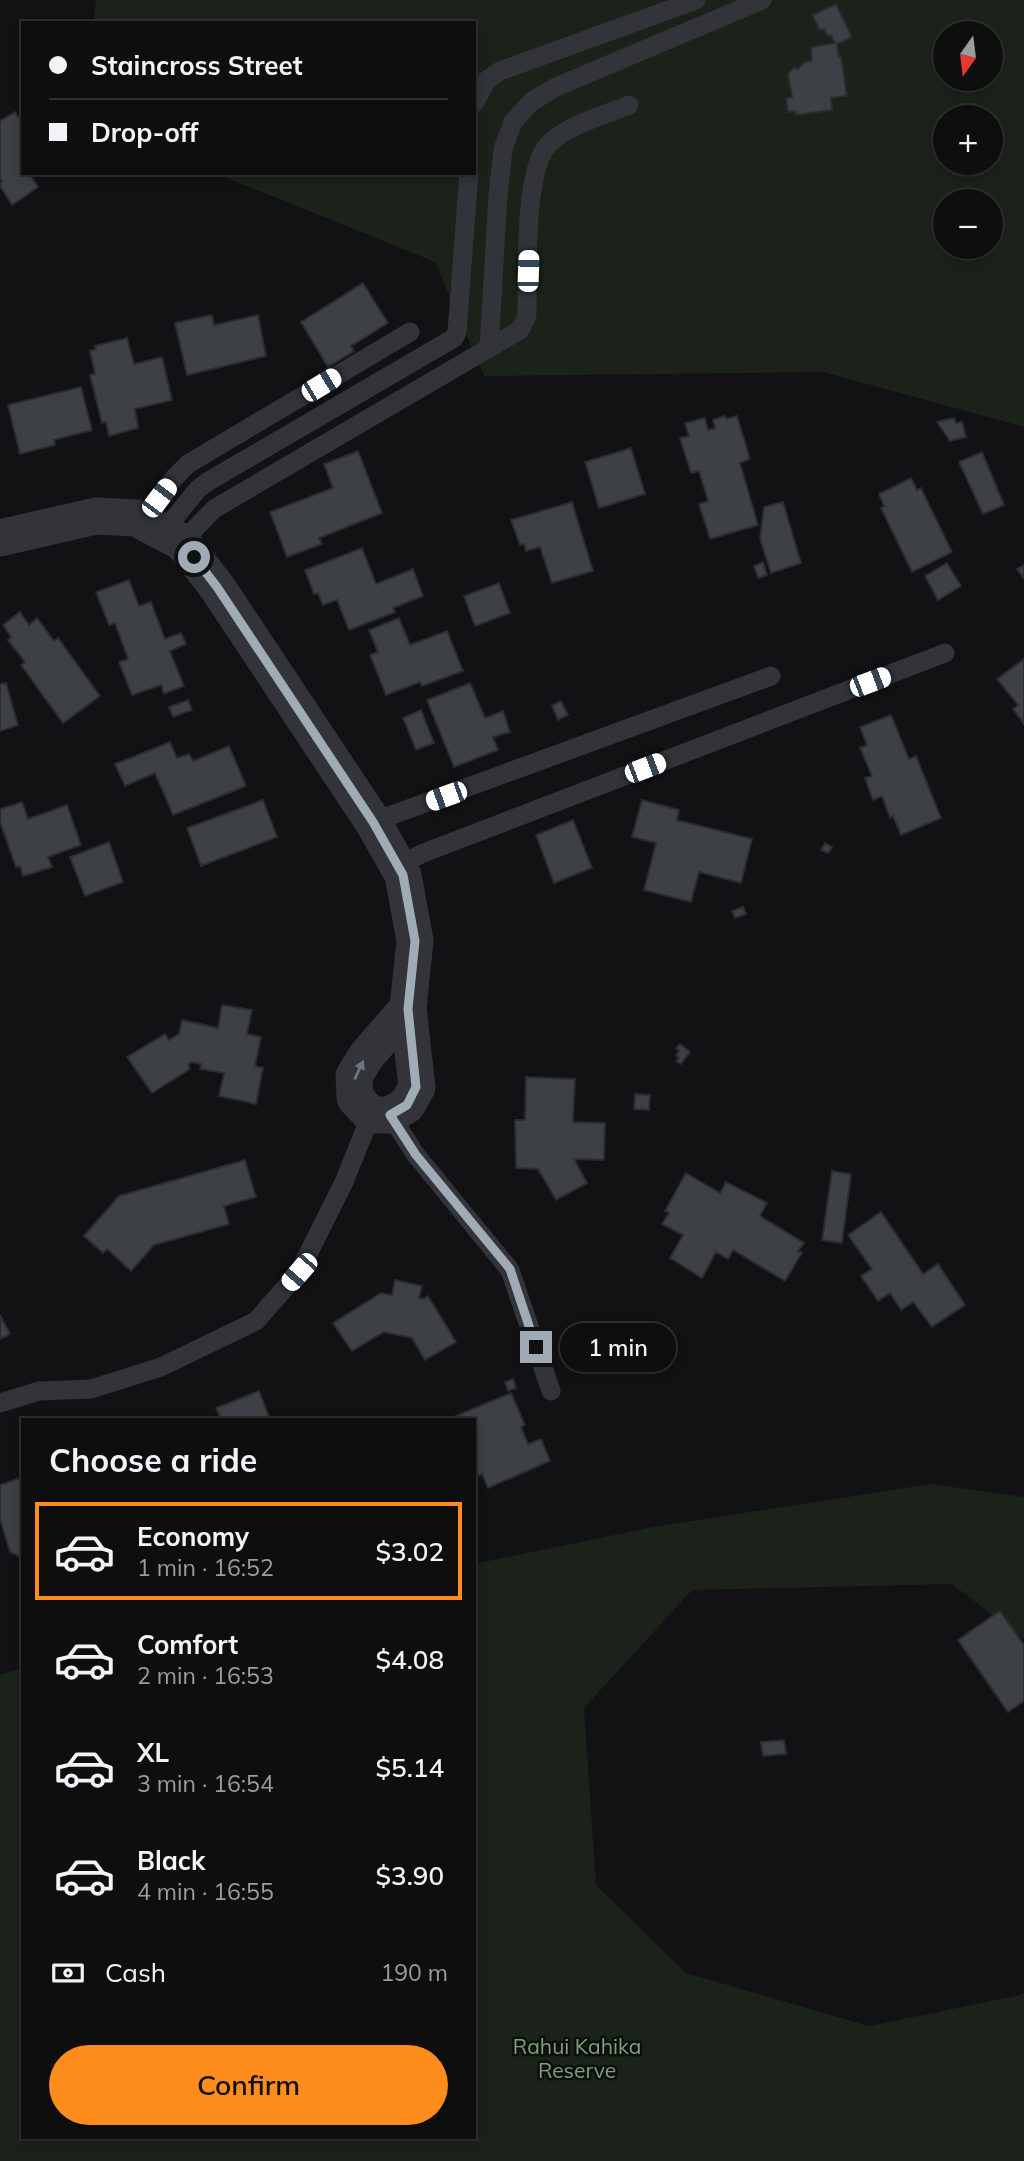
<!DOCTYPE html>
<html lang="en">
<head>
<meta charset="utf-8">
<style>
  body { margin:0; font-family:Mulish,sans-serif; background:#1c1c1d; color:#f1f3f6; height:100vh; display:flex; flex-direction:column; font-size:26px; white-space:nowrap }
  * { box-sizing:border-box; margin:0 }
  p { font-size:23px; color:#9b9c9e }
  .icon { flex:none; width:38px; height:38px; fill:none; stroke:currentColor; stroke-width:2; stroke-linecap:round; stroke-linejoin:round }
  .map { position:relative; flex:1; overflow:hidden }
  .panel { position:absolute; left:21px; top:1418px; width:455px; height:721px; display:flex; flex-direction:column; background:#0e0e0f; border-radius:0px; box-shadow:0 4px 10px #0003,0 0 0 2px #2e2e2f }
  .panel>* { flex:none }
  .top-card { position:absolute; left:21px; top:21px; width:455px; height:154px; border-radius:0px; box-shadow:0 4px 10px #0003,0 0 0 2px #2e2e2f; display:grid; align-content:center; height:154px; padding:0 28px; background:#0e0e0f }
  .needle { width:46px; rotate:194deg }
  .controls { position:absolute; left:933px; top:21px; display:grid; gap:14px }
  .controls a { display:grid; place-items:center; width:70px; height:70px; border-radius:50%; background:#0e0e0f; box-shadow:0 4px 10px #0003,0 0 0 2px #2e2e2f; font-size:35px }
  .end { position:absolute; width:32px; height:32px; margin:-16px; border:9px solid #a1abb6; background:#111; box-shadow:0 0 0 4px #111 }
  .from { border-radius:50% }
  .bubble { position:absolute; height:49px; border-radius:24px; background:#0e0e0f; box-shadow:0 4px 10px #0003,0 0 0 2px #2e2e2f; font-size:23px; font-weight:600; line-height:49px; text-align:center }
  .car { position:absolute; width:21px; height:42px; margin:-21px -10px; border-radius:9px; box-shadow:0 0 5px 2px #0007; background:linear-gradient(#fff 24%,#345 0 40%,#fff 0 76%,#345 0 86%,#fff 0) }
  .top-card b { display:flex; align-items:center; gap:24px; height:66px; font-size:26px }
  .top-card b+b { border-top:2px solid #2e2e2f }
  .top-card i { width:18px; height:18px; background:#f1f3f6 }
  ul { padding:0; list-style:none }
  li { display:flex; align-items:center; gap:21px; height:98px; margin:0 14px 10px; padding:0 14px; border:4px solid transparent; border-radius:0px }
  li div { flex:1 }
  li b { display:block; font-size:26px }
  li em { font-style:normal; font-weight:600 }
  li.on { border-color:#ff8d1e }
  li>.icon { width:63px; height:63px; stroke-width:1.5 }
  h2 { padding:0 28px; font-size:32px; line-height:84px }
  .pay { display:flex; align-items:center; gap:18px; height:77px; padding:0 28px; font-size:26px }
  .pay p { margin-inline-start:auto }
  .action { display:flex; gap:14px; margin-top:auto; padding:14px 28px }
  .action a { flex:1; height:80px; border-radius:42px; background:#ff8d1e; color:#111; font-size:28px; font-weight:600; line-height:80px; text-align:center }
  .map>svg:first-child { display:block }
  .green { fill:#1a2219; fill-rule:evenodd }
  .building { fill:#3d4044; stroke:#2b2c30; stroke-width:2 }
  .lines { fill:none; stroke-linecap:round; stroke-linejoin:round }
  .lane { stroke:#323439; stroke-width:19 }
  .street { stroke:#323439; stroke-width:37 }
  .oneway { fill:#6f757e }
  .route { stroke:#a1abb6; stroke-width:9 }
  .labels { text-anchor:middle; stroke-width:5; stroke-linejoin:round; paint-order:stroke }
  .park-label { font-size:21px; fill:#7ba376; stroke:#0d0d0e }
</style>
</head>
<body>
<div class="map">
<svg width="1024" height="2161" viewBox="0 0 1024 2161">
  <rect width="100%" height="100%" fill="#121214"/>
  <path class="green" d="M96 0H1024V427L823 372 484 376 435 262 215 173H474V23H93ZM945 33H990V79H945ZM945 117H990V163H945ZM945 201H990V247H945Z
    M931 1484 1024 1497V1639L952 1584 692 1590 584 1708 596 1885 686 1973 869 2026 1020 1995 1024 1992V2161H0V1675L23 1668V2137H474V1564L653 1527Z"/>
  <path class="building" d="M836 4 852 37 837 44 839 57 841 56 847 96 831 98 832 110 796 115 795 111 788 112 786 98 792 97 788 74 794 67 798 69 804 62 812 61 811 47 835 43 831 35 828 36 824 29 820 30 812 15Z
    M15 112 18 117 23 113V173H29L38 187 12 205 0 186 2 181 0 178V121Z
    M363 283 388 323 351 346 354 351 328 367 301 322Z
    M212 315 214 325 258 315 266 356 187 375 175 323Z
    M127 338 134 364 162 357 172 400 135 409 138 428 109 436 106 422 102 423 90 375 95 374 90 351 96 349 95 346Z
    M81 387 92 430 54 440 55 445 20 454 8 405Z
    M725 416 726 419 737 416 750 459 740 463 758 525 710 539 699 504 708 501 699 471 691 473 680 438 689 436 685 423 705 418 708 430 715 428 713 420Z
    M954 418 956 423 962 422 966 437 950 441 937 422Z
    M631 448 645 494 599 508 585 462Z
    M358 451 382 513 319 538 322 544 287 557 270 512 333 488 324 464Z
    M982 452 1004 505 983 514 959 462Z
    M911 478 917 490 921 488 952 552 912 572 881 508 884 506 879 494Z
    M572 502 593 571 552 583 540 547 526 551 524 544 520 545 511 520Z
    M783 502 801 563 771 573 760 539 764 507Z
    M362 548 376 584 413 569 423 596 393 608 395 612 349 630 337 600 323 605 318 593 314 594 305 570Z
    M763 562 767 575 758 578 754 566Z
    M947 563 961 586 938 600 925 576Z
    M1024 565V579L1017 569Z
    M129 580 139 606 151 602 165 639 181 633 186 644 170 651 184 686 164 694 161 685 132 695 119 662 128 659 115 623 109 625 96 592Z
    M499 583 510 613 475 626 464 596Z
    M20 612 29 625 37 618 54 641 58 638 100 696 63 723 21 665 25 662 8 640 11 637 3 625Z
    M399 618 410 645 447 631 463 671 422 686 420 682 386 695 370 655 378 652 369 630Z
    M1024 659V724L1013 709 1018 705 997 679Z
    M6 683 18 725 0 731V684Z
    M470 683 485 718 503 711 510 732 493 737 498 750 454 767 427 700Z
    M188 700 192 710 173 717 169 707Z
    M561 701 568 715 558 720 552 706Z
    M421 710 434 743 416 750 403 718Z
    M891 715 909 759 916 756 941 818 901 835 893 816 890 818 882 796 873 800 865 778 872 776 860 748 867 745 860 727Z
    M170 742 177 758 189 754 193 761 229 746 246 786 173 815 155 773 125 786 115 764Z
    M263 800 277 837 201 866 187 828Z
    M642 800 679 810 677 820 752 839 741 883 699 872 691 902 644 890 656 843 632 837Z
    M22 802 28 819 67 805 81 845 48 857 52 867 23 876 20 866 16 867 0 822V809Z
    M573 820 592 868 554 883 536 835Z
    M109 842 123 882 85 896 70 857Z
    M825 843 832 847 828 853 821 850Z
    M743 907 746 914 735 918 732 911Z
    M222 1005 252 1010 247 1034 261 1037 255 1066 263 1068 256 1104 219 1096 224 1073 200 1069 201 1064 192 1062 188 1065 190 1069 152 1093 127 1057 165 1034 169 1040 179 1034 182 1020 218 1028Z
    M680 1044 690 1052 681 1064 676 1061 679 1058 676 1055 679 1051 676 1048Z
    M526 1077 575 1079 573 1122 605 1123 604 1160 574 1159 587 1183 556 1200 538 1169 516 1168 515 1120H525Z
    M635 1094 650 1095 649 1110 634 1109Z
    M245 1160 256 1197 224 1206 229 1224 154 1245 131 1271 107 1249 103 1253 84 1236 119 1196Z
    M832 1171 851 1174 842 1243 822 1240Z
    M686 1173 720 1193 726 1182 767 1203 760 1216 804 1243 798 1251 802 1253 785 1281 733 1250 728 1259 716 1252 702 1278 670 1258 683 1235 662 1224 669 1213 665 1211Z
    M881 1212 923 1274 938 1264 965 1305 932 1327 913 1302 901 1310 890 1293 878 1301 861 1276 872 1269 848 1235Z
    M395 1280 422 1286 419 1298 423 1299 428 1296 456 1342 425 1360 412 1338 384 1332 352 1351 333 1323 381 1293 392 1295Z
    M0 1315 10 1334 0 1339Z
    M513 1379 516 1388 508 1391 505 1382Z
    M259 1391 270 1419H221L216 1408Z
    M511 1393 525 1425 521 1427 528 1444 541 1439 550 1461 488 1488 482 1474 474 1477V1419H449Z
    M23 1477V1558L10 1552 0 1519V1485Z
    M1000 1611 1024 1645V1701L1008 1712 958 1640Z
    M784 1740 786 1754 763 1756 761 1742Z"/>
  <g class="lines">
    <path class="lane" d="M474 103 487 80 500 71 696 0
      M489 349 498 195 503 149 513 122 531 102 556 87 762 0
      M140 521 174 478 188 464 410 332
      M163 532 198 489 209 481 454 338 457 332 469 173
      M182 542 214 509 520 330 527 316C528 277 523 175 547 146 566 125 603 116 629 105
      M373 822 771 676
      M398 867 421 854 945 653
      M390 1115 416 1155 510 1270 551 1391
      M0 1403 39 1391 91 1389 161 1367 256 1321 299 1272 344 1182 371 1115"/>
    <path class="street" d="M0 538 96 516 136 518 182 542 217 587 373 822 403 875 415 941 408 1008 417 1087 407 1105 390 1115H371L355 1098 354 1076 367 1055 408 1008"/>
  </g>
  <defs><path id="oneway-solid" d="M-6-.8H1V-3.2L6.5 0L1 3.2V.8H-6Z" transform="scale(1.75)"/></defs>
  <use class="oneway" href="#oneway-solid" transform="translate(359 1070) rotate(-65)"/>
  <g class="lines">
    <path class="route" d="M194 557 217 587 373 822 403 875 415 941 408 1009 416 1087 407 1105 390 1115 416 1155 510 1269 536 1347"/>
  </g>
  <g class="labels">
    <g class="park-label">
      <text x="577" y="2054">Rahui Kahika<tspan x="577" dy="24">Reserve</tspan></text>
    </g>
  </g>
</svg>
<div class="controls">
<a><svg class="needle" viewBox="-14 -14 28 28"><path d="M0-13l5 13h-10z" fill="#e53935"/><path d="M0 13l5-13h-10z" fill="#9b9c9e"/></svg></a>
<a>+</a>
<a>−</a>
</div>
<i class="end from" style="left:194px;top:557px"></i>
<i class="end" style="left:536px;top:1347px"></i>
<div class="bubble" style="left:560px;top:1323px;width:116px">1 min</div>
<i class="car" style="left:528px;top:271px;rotate:2deg"></i>
<i class="car" style="left:321px;top:385px;rotate:59deg"></i>
<i class="car" style="left:159px;top:498px;rotate:37deg"></i>
<i class="car" style="left:870px;top:682px;rotate:69deg"></i>
<i class="car" style="left:645px;top:768px;rotate:69deg"></i>
<i class="car" style="left:446px;top:796px;rotate:250deg"></i>
<i class="car" style="left:299px;top:1272px;rotate:221deg"></i>
<div class="top-card">
<b><i class="from"></i>Staincross Street</b>
<b><i></i>Drop-off</b>
</div>
<section class="panel">
<h2>Choose a ride</h2>
<ul>
<li class="on"><svg class="icon" aria-label="car" viewBox="0 0 24 24"><path d="M5 17H2v-5l4-1 3-4h7l3 4 3 1v5h-3M9 17h6M6 11h13"/><circle cx="7" cy="17" r="2"/><circle cx="17" cy="17" r="2"/></svg><div><b>Economy</b><p>1 min · 16:52</p></div><em>$3.02</em></li>
<li><svg class="icon" aria-label="car" viewBox="0 0 24 24"><path d="M5 17H2v-5l4-1 3-4h7l3 4 3 1v5h-3M9 17h6M6 11h13"/><circle cx="7" cy="17" r="2"/><circle cx="17" cy="17" r="2"/></svg><div><b>Comfort</b><p>2 min · 16:53</p></div><em>$4.08</em></li>
<li><svg class="icon" aria-label="car" viewBox="0 0 24 24"><path d="M5 17H2v-5l4-1 3-4h7l3 4 3 1v5h-3M9 17h6M6 11h13"/><circle cx="7" cy="17" r="2"/><circle cx="17" cy="17" r="2"/></svg><div><b>XL</b><p>3 min · 16:54</p></div><em>$5.14</em></li>
<li><svg class="icon" aria-label="car" viewBox="0 0 24 24"><path d="M5 17H2v-5l4-1 3-4h7l3 4 3 1v5h-3M9 17h6M6 11h13"/><circle cx="7" cy="17" r="2"/><circle cx="17" cy="17" r="2"/></svg><div><b>Black</b><p>4 min · 16:55</p></div><em>$3.90</em></li>
</ul>
<div class="pay"><svg class="icon" aria-label="cash" viewBox="0 0 24 24"><path d="M3 7h18v10H3z"/><circle cx="12" cy="12" r="2"/></svg>Cash<p>190 m</p></div>
<div class="action"><a>Confirm</a></div>
</section>
</div>
</body>
</html>
